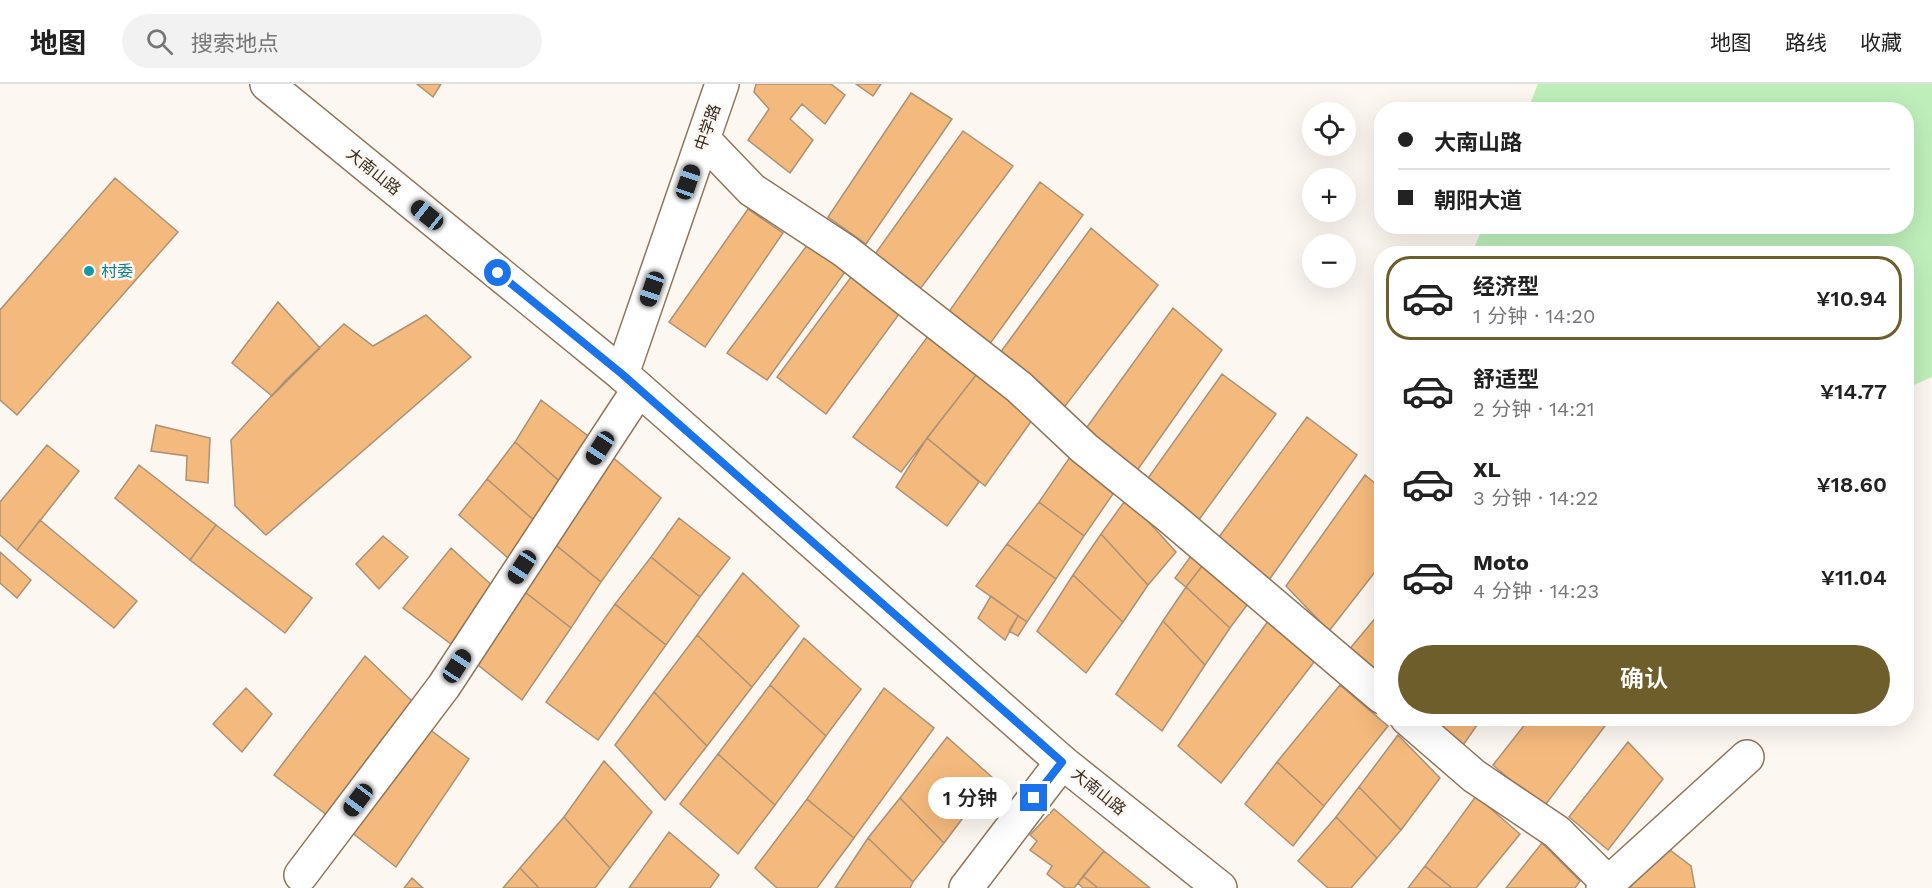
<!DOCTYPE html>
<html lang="zh">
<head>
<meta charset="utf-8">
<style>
  body { margin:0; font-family:"Work Sans","Noto Sans SC",sans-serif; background:#f2f2f2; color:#222; height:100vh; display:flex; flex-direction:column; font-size:22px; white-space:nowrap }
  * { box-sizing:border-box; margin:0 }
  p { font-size:20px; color:#767676 }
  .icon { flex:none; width:33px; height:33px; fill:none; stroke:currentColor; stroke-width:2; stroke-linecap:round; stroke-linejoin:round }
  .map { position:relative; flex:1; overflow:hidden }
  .panel { position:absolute; left:1374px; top:162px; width:540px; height:480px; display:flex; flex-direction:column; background:#fff; border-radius:24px; box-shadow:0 6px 24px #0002 }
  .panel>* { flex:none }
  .banner { position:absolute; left:1374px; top:18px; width:540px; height:132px; border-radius:24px; box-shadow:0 6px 24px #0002; display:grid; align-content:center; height:132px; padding:0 24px; background:#fff }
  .fabs { position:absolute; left:1302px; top:18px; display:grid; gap:12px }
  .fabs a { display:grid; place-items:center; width:54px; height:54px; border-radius:50%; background:#fff; box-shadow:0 6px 24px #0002; font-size:30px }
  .end { position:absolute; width:27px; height:27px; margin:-14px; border:8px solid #1a73e8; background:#fff; box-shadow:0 0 0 3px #fff }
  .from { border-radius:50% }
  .bubble { position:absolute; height:42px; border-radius:21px; background:#fff; box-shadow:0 6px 24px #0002; font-size:20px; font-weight:600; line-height:42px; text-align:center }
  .car { position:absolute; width:18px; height:36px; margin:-18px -9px; border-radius:8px; box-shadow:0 0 4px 2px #0007; background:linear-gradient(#222 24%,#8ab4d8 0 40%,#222 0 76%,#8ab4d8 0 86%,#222 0) }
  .banner b { display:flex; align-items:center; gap:21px; height:57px; font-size:22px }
  .banner b+b { border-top:2px solid #e0e0e0 }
  .banner i { width:15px; height:15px; background:#222 }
  ul { padding:10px 0 0; list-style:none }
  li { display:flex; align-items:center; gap:18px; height:84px; margin:0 12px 9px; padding:0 12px; border:3px solid transparent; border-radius:24px }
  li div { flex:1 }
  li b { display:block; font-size:22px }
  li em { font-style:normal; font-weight:600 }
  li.active { border-color:#6e5e2c }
  li>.icon { width:54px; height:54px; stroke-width:1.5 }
  .action { display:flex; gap:12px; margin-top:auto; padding:12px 24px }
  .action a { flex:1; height:69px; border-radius:36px; background:#6e5e2c; color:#fff; font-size:24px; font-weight:600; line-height:69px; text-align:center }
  header { display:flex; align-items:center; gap:36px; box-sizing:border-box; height:84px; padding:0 30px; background:#fff; border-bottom:2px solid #e0e0e0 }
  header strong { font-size:28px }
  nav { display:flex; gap:33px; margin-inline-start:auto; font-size:21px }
  .search { width:420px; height:54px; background:#f2f2f2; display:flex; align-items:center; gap:15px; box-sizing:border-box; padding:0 21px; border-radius:33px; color:#767676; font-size:22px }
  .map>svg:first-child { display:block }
  .green { fill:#beefba }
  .building { fill:#f4b97c; stroke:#ac9176; stroke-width:1.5 }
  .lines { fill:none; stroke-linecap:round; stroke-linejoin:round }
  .minor-casing { stroke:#8f755b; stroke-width:36 }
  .major-casing { stroke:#8f755b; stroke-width:36 }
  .minor { stroke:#fff; stroke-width:33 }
  .major { stroke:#fff; stroke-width:33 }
  .route { stroke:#1a73e8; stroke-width:8 }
  .culture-dot { fill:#0f9aa8; stroke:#fdf7f1; stroke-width:2 }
  .labels { text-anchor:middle; stroke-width:5; stroke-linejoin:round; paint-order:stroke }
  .street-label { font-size:16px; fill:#372c21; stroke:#fdf7f1 }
  .culture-label { font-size:16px; fill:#0d838f; stroke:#fdf7f1; text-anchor:start }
</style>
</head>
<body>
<header>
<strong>地图</strong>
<div class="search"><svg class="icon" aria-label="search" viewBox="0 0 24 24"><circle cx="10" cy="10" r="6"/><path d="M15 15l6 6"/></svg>搜索地点</div>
<nav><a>地图</a><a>路线</a><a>收藏</a></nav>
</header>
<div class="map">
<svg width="1932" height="804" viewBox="0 0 1932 804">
  <rect width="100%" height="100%" fill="#fdf7f1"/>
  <path class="green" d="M1538 0H1932V293L1907 304 1906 170 1472 169 1483 143 1906 142V26L1528 25Z"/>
  <path class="building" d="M417 0H441L433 13Z
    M756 0H831L845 11 825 40 802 20 790 35 813 56 790 89 748 56 769 25 754 8Z
    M856 0H881L873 12Z
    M911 9 952 35 866 160 828 133Z
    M963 47 1013 82 920 205 875 170Z
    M115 94 178 148 17 331 0 316V226Z
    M1040 98 1083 131 989 261 948 229Z
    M748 125 783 149 705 263 669 238Z
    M1091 144 1158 201 1059 330 995 276Z
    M808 160 845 188 767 296 727 269Z
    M857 185 905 222 826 330 777 293Z
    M278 218 320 264 272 312 232 279Z
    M1173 224 1222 266 1131 395 1082 350Z
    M426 231 471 273 266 451 235 422 231 356 286 296 344 240 373 262Z
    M934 244 983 282 901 388 853 353Z
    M983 282 1040 325 985 402 927 354Z
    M1222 290 1276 330 1198 437 1146 397Z
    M541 316 592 355 564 401 515 358Z
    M1307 333 1357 371 1269 496 1219 453Z
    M156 341 210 354 208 399 186 396 187 372 151 367Z
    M927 354 979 398 947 442 896 403Z
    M515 358 564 401 537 439 487 395Z
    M47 361 79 387 17 466 0 451V418Z
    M604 366 661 414 601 498 546 453Z
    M1070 373 1113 410 1084 452 1039 418Z
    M139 381 216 441 190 476 115 414Z
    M1365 391 1382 405V479L1329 547 1286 502Z
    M487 395 537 439 508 474 459 431Z
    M1127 414 1176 468 1148 501 1101 450Z
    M1039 418 1084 452 1056 495 1007 460Z
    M679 434 730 474 700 513 651 473Z
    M40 436 137 517 114 544 17 466Z
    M216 441 312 514 285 549 190 476Z
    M1101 450 1148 501 1123 538 1073 491Z
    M383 452 408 473 379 505 356 480Z
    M546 453 601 498 571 544 521 505Z
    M1007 460 1056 495 1027 538 976 502Z
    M1199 461 1209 473 1186 503 1175 494Z
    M451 464 495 504 451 560 403 524Z
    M0 468 31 496 17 514 0 499Z
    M651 473 700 513 666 561 615 520Z
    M1209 473 1253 513 1230 544 1186 503Z
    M743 489 799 542 752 603 697 551Z
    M1073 491 1123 538 1086 589 1037 547Z
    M1186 503 1230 544 1205 581 1163 537Z
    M521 505 571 544 522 616 473 577Z
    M991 512 1018 532 1005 556 978 534Z
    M615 520 666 561 598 656 546 618Z
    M1382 526V596L1348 567Z
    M1018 532 1027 538 1018 552 1009 547Z
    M1269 536 1314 578 1221 699 1178 662Z
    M1163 537 1205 581 1162 647 1116 610Z
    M697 551 752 603 707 662 654 608Z
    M804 554 861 605 826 652 770 601Z
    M365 572 413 618 327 731 274 691Z
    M770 601 826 652 775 721 718 670Z
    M1340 601 1388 642 1324 722 1277 678Z
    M246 604 272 630 242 668 213 640Z
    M884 604 934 644 854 754 807 715Z
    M654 608 707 662 665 716 615 661Z
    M1429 634H1482L1461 664Z
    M1530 634H1611L1543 724 1493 681Z
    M417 636 469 675 396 783 346 744Z
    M1398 651 1440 694 1401 746 1359 703Z
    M947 653 993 694 944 759 900 714Z
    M1628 658 1663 695 1608 766 1569 733Z
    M718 670 775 721 738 770 680 720Z
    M604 677 652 728 610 784 564 733Z
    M1277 678 1324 722 1293 762 1245 720Z
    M1359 703 1401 746 1377 774 1336 733Z
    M1476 712 1520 750 1476 804H1452L1425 782Z
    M900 714 944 759 913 798 868 754Z
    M807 715 854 754 817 804H777L755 784Z
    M1054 725 1104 767 1074 804H1065L1047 790 1052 782 1030 766 1037 757 1030 751Z
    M564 733 610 784 595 804H539L520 784Z
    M1336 733 1377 774 1351 804H1328L1298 777Z
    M669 748 719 791 710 804H629Z
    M868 754 913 798 910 804H835Z
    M1542 759 1580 797 1575 804H1506Z
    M1662 760 1691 782 1695 804H1630Z
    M1104 767 1150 804H1098L1083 792Z
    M1425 782 1452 804H1408Z
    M520 784 539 804H503Z
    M1083 792 1098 804H1083L1078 799Z
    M412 794 423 804H404Z"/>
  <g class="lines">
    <defs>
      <path id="minor" d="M703 55 752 106 845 167 1019 303 1084 364 1170 433 1382 613
        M622 290 722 0
        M1407 634 1474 692 1557 748 1607 798
        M301 791 444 602 639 305
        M966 804 1062 678
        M1603 804 1747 673"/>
      <path id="major" d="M267 0 622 290 1062 678 1220 804"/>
    </defs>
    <use href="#minor" class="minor-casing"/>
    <use href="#major" class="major-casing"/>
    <use href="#minor" class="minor"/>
    <use href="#major" class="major"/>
  </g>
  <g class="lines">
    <path class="route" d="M498 189 622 290 1062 678 1034 714"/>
  </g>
  <circle class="culture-dot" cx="89" cy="187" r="6"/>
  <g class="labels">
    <g class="street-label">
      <text transform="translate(707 43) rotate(-71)" y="6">中学路</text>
      <text transform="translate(374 87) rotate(39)" y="6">大南山路</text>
      <text transform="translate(1099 707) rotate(39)" y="6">大南山路</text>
    </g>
    <g class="culture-label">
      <text x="101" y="193">村委</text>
    </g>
  </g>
</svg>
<div class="fabs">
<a><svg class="icon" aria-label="locate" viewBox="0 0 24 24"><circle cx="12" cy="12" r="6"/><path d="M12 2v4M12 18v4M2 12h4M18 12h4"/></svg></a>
<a>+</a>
<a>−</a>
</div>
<i class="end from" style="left:498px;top:189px"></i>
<i class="end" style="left:1034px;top:714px"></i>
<div class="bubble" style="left:928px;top:693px;width:84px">1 分钟</div>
<i class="car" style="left:688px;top:98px;rotate:19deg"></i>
<i class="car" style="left:427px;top:131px;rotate:309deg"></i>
<i class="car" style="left:652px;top:205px;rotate:199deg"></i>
<i class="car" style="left:600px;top:364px;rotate:213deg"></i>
<i class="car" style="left:522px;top:483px;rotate:213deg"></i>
<i class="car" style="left:457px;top:582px;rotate:33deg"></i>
<i class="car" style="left:358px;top:716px;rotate:217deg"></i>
<div class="banner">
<b><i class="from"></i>大南山路</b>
<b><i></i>朝阳大道</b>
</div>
<section class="panel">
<ul>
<li class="active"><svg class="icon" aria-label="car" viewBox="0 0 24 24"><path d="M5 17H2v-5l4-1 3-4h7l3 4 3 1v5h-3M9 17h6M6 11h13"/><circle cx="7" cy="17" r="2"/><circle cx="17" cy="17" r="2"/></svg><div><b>经济型</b><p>1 分钟 · 14:20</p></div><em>¥10.94</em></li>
<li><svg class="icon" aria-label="car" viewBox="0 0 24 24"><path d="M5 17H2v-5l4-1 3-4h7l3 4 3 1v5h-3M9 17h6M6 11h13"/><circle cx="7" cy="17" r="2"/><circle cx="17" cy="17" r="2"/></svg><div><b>舒适型</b><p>2 分钟 · 14:21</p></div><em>¥14.77</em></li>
<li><svg class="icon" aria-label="car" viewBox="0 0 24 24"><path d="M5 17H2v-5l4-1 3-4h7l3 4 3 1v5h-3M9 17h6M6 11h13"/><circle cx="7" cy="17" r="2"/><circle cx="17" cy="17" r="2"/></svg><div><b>XL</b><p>3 分钟 · 14:22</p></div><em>¥18.60</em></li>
<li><svg class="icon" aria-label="car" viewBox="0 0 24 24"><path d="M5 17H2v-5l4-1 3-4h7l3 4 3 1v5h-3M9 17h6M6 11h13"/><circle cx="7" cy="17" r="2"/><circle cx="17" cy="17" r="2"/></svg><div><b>Moto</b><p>4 分钟 · 14:23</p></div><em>¥11.04</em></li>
</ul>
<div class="action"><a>确认</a></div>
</section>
</div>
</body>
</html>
